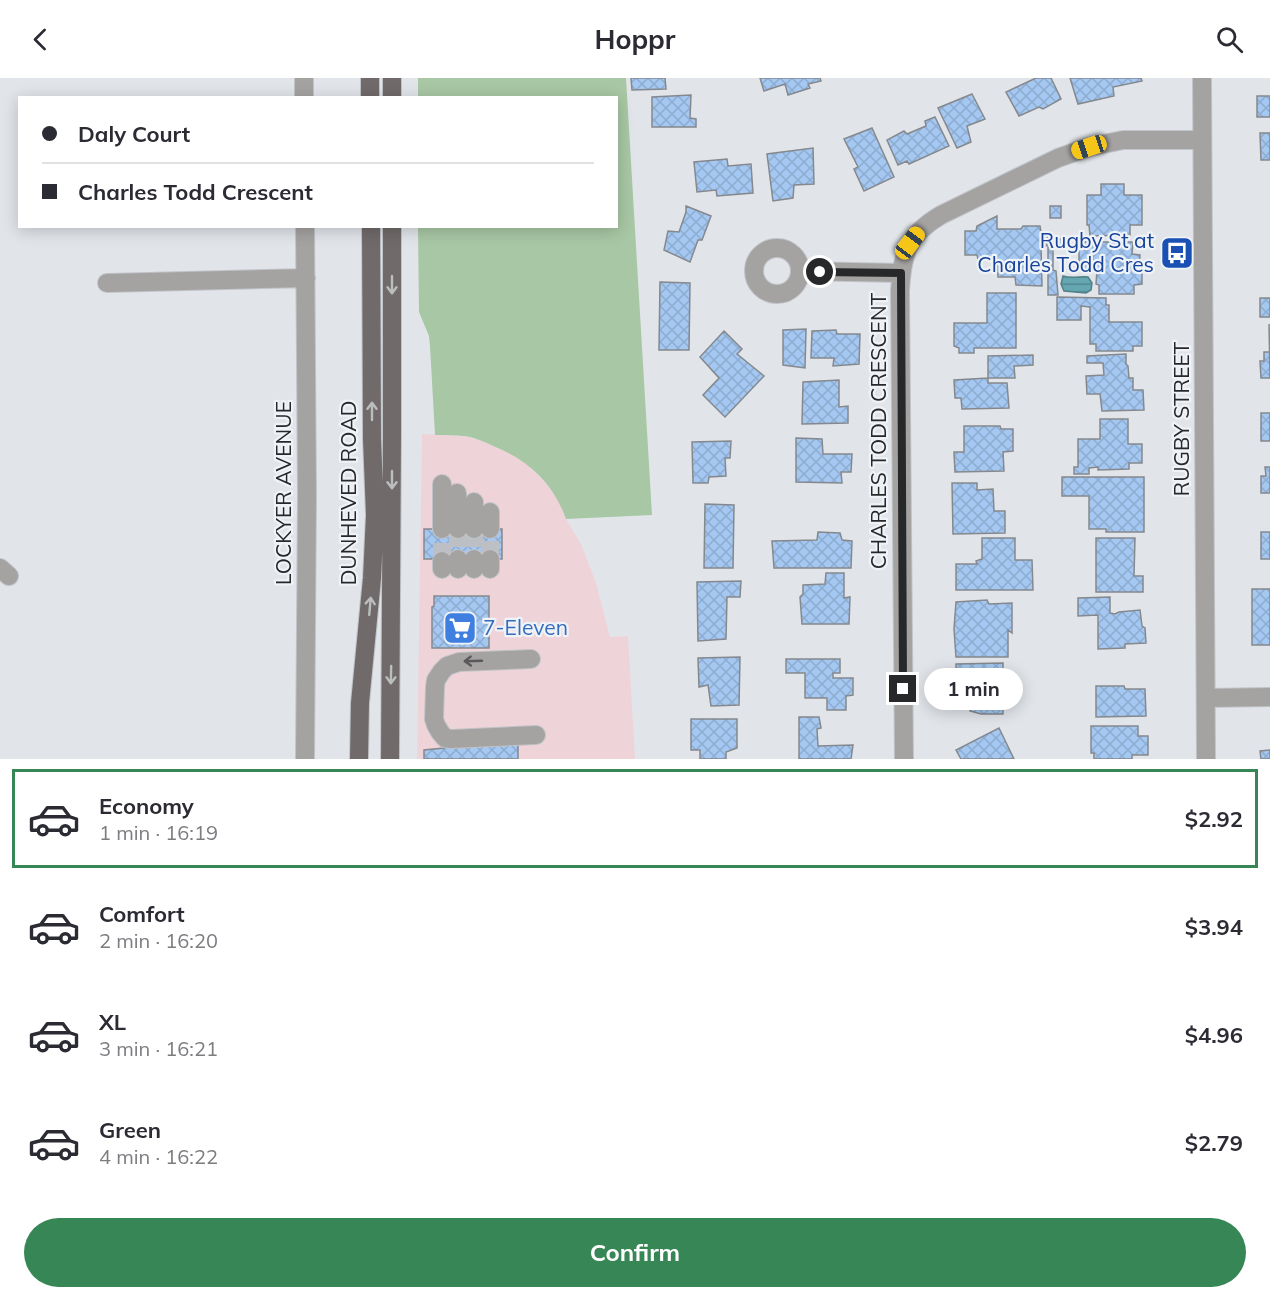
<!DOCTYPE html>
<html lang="en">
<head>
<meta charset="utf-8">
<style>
  body { margin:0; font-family:Mulish,sans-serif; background:#f7f7f7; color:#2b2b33; height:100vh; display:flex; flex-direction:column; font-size:22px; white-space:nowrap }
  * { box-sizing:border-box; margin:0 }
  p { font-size:20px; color:#7c7c81 }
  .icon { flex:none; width:33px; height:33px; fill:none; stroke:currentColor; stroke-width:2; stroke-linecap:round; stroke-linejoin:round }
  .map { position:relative; height:681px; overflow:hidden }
  .panel { display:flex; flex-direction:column; background:#fff; flex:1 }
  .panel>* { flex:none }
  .guide { position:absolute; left:18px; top:18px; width:600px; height:132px; border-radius:0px; box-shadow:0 3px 15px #0003; display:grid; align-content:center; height:132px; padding:0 24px; background:#fff }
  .end { position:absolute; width:27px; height:27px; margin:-14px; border:8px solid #27282a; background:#fff; box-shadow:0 0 0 3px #fff }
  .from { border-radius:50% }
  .bubble { position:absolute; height:42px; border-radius:21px; background:#fff; box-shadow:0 3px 15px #0003; font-size:20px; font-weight:700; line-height:42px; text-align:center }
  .car { position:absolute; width:18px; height:36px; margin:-18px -9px; border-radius:8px; box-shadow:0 0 4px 2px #0007; background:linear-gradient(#f5c518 24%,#345 0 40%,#f5c518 0 76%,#345 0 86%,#f5c518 0) }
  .guide b { display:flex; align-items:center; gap:21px; height:57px; font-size:22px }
  .guide b+b { border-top:2px solid #e1e1e2 }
  .guide i { width:15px; height:15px; background:#2b2b33 }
  ul { padding:10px 0 0; list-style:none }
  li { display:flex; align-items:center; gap:18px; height:99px; margin:0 12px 9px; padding:0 12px; border:3px solid transparent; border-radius:0px }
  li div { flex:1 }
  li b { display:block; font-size:22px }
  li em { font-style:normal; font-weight:700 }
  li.active { border-color:#378656 }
  li>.icon { width:54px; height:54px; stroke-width:1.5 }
  .action { display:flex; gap:12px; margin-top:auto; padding:12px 24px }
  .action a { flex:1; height:69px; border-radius:36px; background:#378656; color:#fff; font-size:24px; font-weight:700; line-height:69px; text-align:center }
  header { display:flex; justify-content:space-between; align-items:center; height:78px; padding:0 24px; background:#fff; font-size:27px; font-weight:700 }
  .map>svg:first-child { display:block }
  .commercial { fill:#eed4d9 }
  .grass { fill:#a8c7a4 }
  .water { fill:url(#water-rules); stroke:#528188; stroke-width:1.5 }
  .building { fill:url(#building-cross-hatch); stroke:#85888d; stroke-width:1.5 }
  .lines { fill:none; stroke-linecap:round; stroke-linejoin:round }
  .minor-tunnel { stroke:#bcbfc4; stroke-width:18; stroke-dasharray:18 9; stroke-linecap:butt }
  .minor-casing { stroke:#c0c3c7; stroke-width:20 }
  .major-casing { stroke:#c0c3c7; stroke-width:20 }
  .minor { stroke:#a5a2a2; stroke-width:18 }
  .major { stroke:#706b6a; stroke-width:18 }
  .oneway { stroke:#bcbdbf }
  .oneway2 { stroke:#59595a }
  .route { stroke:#27282a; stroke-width:8 }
  .labels { text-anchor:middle; stroke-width:4.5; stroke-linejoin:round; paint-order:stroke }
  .transit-label { font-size:21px; fill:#164399; stroke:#eff3f7; text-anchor:end }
  .street-label { font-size:21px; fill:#27282a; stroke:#eff3f7 }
  .shop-label { font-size:21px; fill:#366cbe; stroke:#eff3f7; text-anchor:start }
</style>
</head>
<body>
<header><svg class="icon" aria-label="back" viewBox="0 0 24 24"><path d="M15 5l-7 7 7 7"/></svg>Hoppr<svg class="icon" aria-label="search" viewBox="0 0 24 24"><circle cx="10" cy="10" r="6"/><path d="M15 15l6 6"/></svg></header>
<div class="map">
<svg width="1270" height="681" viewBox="0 0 1270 681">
  <defs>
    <pattern id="water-rules" width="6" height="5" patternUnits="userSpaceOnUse" patternTransform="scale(1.5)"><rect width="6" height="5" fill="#64a7b1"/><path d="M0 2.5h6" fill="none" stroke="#528890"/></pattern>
    <pattern id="building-cross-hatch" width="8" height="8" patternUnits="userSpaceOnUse" patternTransform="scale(1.5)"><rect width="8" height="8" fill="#a4c8f1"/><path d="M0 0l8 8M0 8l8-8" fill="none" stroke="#8daccf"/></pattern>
  </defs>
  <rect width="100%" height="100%" fill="#e1e5ea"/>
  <path class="commercial" d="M422 356 465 358 486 364 507 373 525 385 546 404 560 424 566 441 581 466 596 505 610 559 628 558 635 681H417Z"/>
  <path class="grass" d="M418 0H626L652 437 566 441C553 404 527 381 491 367 483 363 473 359 464 358 455 357 445 357 435 357L430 268 429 258 419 234 418 149 616 148V20L418 19Z"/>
  <path class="water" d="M1063 198C1072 201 1080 198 1088 199L1092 205 1091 212 1086 215 1064 213 1061 206Z"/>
  <path class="building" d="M631 0H665L666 11 632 12Z
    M760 0H820L821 3 808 6 810 10 788 17 785 6 764 13Z
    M1036 0H1051L1061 21 1043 31 1039 29 1019 38 1006 14Z
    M1070 0H1141L1142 3 1113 9 1114 18 1078 26Z
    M972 16 985 41 967 48 971 64 957 70 938 30Z
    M691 17 690 40 696 41V49H652V19Z
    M1257 18H1270V39H1257Z
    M935 39 949 68 909 86 907 83 898 87 887 62 904 53 907 56 926 48 925 43Z
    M872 50 894 99 864 113 854 91 858 89 844 61Z
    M1260 55H1270V82H1261Z
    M813 70 814 106 794 107 793 120 773 123 767 76Z
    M727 81 728 88 751 86 753 115 717 118 716 112 697 114 694 84Z
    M1101 106H1124V117H1142V147H1130V157L1090 158 1089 147H1087V117H1101Z
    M686 128 711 138 702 162H698L690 184 664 172 668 153 679 154 686 134Z
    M1050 128H1061V140H1050Z
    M997 138V151H1021L1023 148H1040L1041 154 1048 155 1046 168 1041 169 1042 208 1016 207 1015 199H998L997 181H978L977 177H965V153H976L977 148Z
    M1048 161H1065L1064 167H1055L1053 172V192L1056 193 1058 217H1048Z
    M1079 164H1133L1132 176 1140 177 1139 190H1142V206L1134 207V216H1099V207L1096 206 1097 192 1079 190Z
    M660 204 690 205 689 272H659Z
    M987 215H1016V270H974V275H959V270L954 268V245H987Z
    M1057 219 1106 220V227H1109V244H1142V268H1133V273H1096V266H1090V229L1081 228V242H1057Z
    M1260 220H1270V239H1260Z
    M1269 246 1270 300H1261L1260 283H1264V274H1270Z
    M806 251 805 290 783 287V252Z
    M836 252 837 256H860L859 286 833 288 834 280H811L812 253Z
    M724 253 742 271 737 276 764 298 725 339 703 317 719 300 700 279Z
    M1126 276V286L1128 288 1129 300H1133V312H1143L1144 332 1102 333 1100 316H1087L1086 298 1104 297 1103 285H1087V278Z
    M1033 277V287L1014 288 1015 300H988V278Z
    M988 300V305H1007L1009 330 962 331 961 320H955L954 302Z
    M839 302V329L848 328V345L802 346 803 304Z
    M1261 335H1270V363H1261Z
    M1100 341H1128V366H1142V385H1129V391L1098 392V389L1089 390V396H1074V389H1078V361H1100Z
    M964 348H1000L1001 351H1013V373L1003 374 1004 393 955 394 954 374H964Z
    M796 360 822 361 823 376H852L851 394H841L842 405 796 404Z
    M731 363 730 380H725L726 398 709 399 708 405H693L692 364Z
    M1265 389H1270V415H1261V398H1266Z
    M1062 399H1144V454H1106V451H1089V418H1062Z
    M952 405H977V412L993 411 994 433H1005V455L953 456Z
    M705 426 734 427 733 490H704Z
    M424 451H502V481H424Z
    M818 454 840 455 842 462 852 463 851 490H774L772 463 817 462Z
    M1261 454H1270V481H1261Z
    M982 460H1015V482H1032L1033 512H956V486H977L976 483 982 481Z
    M1096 460H1135L1134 498H1143V514H1096Z
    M826 495H844V520L850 519 849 546H802L800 519 803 516V507L825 506Z
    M741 503 740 519H727L726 561 698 563 697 504Z
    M1252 511H1270V567H1252Z
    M434 518H489V570H432V529L434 528Z
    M1110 519V535L1115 536 1119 534 1140 532 1142 548 1145 550 1146 565 1125 566V570L1098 571V537L1078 538V520Z
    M987 522 989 526 1012 525V555L1008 552V579H956L954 551 956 524Z
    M740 579 739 627 711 628 708 607 699 609 698 580Z
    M786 581H840V595H833V600H853V617L846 618V632H827V620H805V595H786Z
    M1003 585V636H981L970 633V613H956V586Z
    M1096 608H1124L1125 611H1145L1146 638 1096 639Z
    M799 639H819L821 650 817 651 818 668 853 667 851 681H799Z
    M691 641H737V670L726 674V681H700V672H691Z
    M1091 648H1138V658H1148V677H1132V681H1094V675H1091Z
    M999 650 1014 681H961L956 672Z
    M518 666V681H424V672L444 670V668Z
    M1270 672V681H1261L1260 673Z"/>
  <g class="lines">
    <path class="minor-tunnel" d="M458 451V481
      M474 451V481
      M490 481V451
      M442 483V451"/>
    <defs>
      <path id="minor" d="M304 0V20
        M1202 0 1206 681
        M754 193a23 23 0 1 1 46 0a23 23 0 1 1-46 0Z
        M800 193 901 195
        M107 205 306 200
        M442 406V451
        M457 415 458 451
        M474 424V451
        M490 434V451
        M458 481V491
        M474 481V491
        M490 481V491
        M442 483V491
        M0 490 9 498
        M531 581 459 584 447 588 442 593 436 602 435 609 434 641 436 647 440 654 445 660 451 661 536 657
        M1206 620 1270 619
        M305 681 307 417 305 148
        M904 681 900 213C902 176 907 157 941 137L1058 80 1089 69 1123 62H1202"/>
      <path id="major" d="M370 0V20
        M392 0V20
        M359 681 360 625 372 500 375 437 372 361 371 148
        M390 681 392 357V148"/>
    </defs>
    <use href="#minor" class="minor-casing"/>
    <use href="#major" class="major-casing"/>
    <use href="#minor" class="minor"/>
    <use href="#major" class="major"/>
  </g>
  <defs><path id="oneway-shaft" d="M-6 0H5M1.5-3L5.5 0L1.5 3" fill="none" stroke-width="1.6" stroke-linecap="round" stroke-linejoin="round" transform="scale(1.5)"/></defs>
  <g class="oneway">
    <use href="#oneway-shaft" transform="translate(392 207) rotate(90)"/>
    <use href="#oneway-shaft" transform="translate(372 333) rotate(-90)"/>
    <use href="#oneway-shaft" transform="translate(392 402) rotate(90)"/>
    <use href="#oneway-shaft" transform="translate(370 528) rotate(-85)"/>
    <use href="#oneway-shaft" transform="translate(391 597) rotate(91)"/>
  </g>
  <use class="oneway2" href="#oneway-shaft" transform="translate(473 583) rotate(178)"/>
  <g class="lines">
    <path class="route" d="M820 194 901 195 903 611"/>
  </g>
  <defs>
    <symbol id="bus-square" viewBox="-11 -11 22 22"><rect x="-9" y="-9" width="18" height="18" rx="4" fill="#1a4fb4" stroke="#eff3f7"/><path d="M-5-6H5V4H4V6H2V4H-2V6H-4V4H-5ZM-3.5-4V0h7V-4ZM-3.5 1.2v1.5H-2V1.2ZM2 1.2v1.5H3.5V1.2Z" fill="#fff"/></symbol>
    <symbol id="supermarket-square" viewBox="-11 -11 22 22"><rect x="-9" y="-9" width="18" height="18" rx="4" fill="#3f7fe0" stroke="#eff3f7"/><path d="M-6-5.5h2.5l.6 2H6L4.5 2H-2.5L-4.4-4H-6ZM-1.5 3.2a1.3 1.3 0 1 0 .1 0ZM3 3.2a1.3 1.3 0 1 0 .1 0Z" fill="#fff"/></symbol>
  </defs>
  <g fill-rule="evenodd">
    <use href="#bus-square" x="1158" y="156" width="38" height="38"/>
    <use href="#supermarket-square" x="441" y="531" width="38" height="38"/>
  </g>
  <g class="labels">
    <g class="transit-label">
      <text x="1154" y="170">Rugby St at<tspan x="1154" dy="24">Charles Todd Cres</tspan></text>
    </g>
    <g class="street-label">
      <text transform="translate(1182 341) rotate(-90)" y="7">RUGBY STREET</text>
      <text transform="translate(879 353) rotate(-90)" y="7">CHARLES TODD CRESCENT</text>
      <text transform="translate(284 415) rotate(-90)" y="7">LOCKYER AVENUE</text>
      <text transform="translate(349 415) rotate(-90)" y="7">DUNHEVED ROAD</text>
    </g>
    <g class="shop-label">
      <text x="483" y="557">7-Eleven</text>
    </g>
  </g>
</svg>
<i class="end from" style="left:820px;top:194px"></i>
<i class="end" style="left:903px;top:611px"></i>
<div class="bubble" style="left:924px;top:590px;width:99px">1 min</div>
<i class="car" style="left:1089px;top:69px;rotate:252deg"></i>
<i class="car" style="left:910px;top:165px;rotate:37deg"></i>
<div class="guide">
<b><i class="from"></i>Daly Court</b>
<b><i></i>Charles Todd Crescent</b>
</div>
</div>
<section class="panel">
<ul>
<li class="active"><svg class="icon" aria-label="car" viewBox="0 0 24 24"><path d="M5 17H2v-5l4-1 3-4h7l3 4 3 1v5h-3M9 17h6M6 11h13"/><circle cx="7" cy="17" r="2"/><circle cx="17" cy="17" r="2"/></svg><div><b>Economy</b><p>1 min · 16:19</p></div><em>$2.92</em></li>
<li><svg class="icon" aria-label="car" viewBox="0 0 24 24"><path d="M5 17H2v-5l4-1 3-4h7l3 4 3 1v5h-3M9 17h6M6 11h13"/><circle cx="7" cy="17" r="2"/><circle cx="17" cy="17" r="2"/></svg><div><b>Comfort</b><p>2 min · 16:20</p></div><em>$3.94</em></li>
<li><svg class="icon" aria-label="car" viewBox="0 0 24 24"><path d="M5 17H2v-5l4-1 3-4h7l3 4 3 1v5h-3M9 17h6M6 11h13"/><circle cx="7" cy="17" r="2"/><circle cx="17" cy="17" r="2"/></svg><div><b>XL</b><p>3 min · 16:21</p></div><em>$4.96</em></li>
<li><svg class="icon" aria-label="car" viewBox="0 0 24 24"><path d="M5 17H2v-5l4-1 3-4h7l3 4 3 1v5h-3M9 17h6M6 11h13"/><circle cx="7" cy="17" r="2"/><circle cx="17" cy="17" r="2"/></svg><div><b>Green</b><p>4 min · 16:22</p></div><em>$2.79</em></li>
</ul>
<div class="action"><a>Confirm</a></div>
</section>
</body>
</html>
